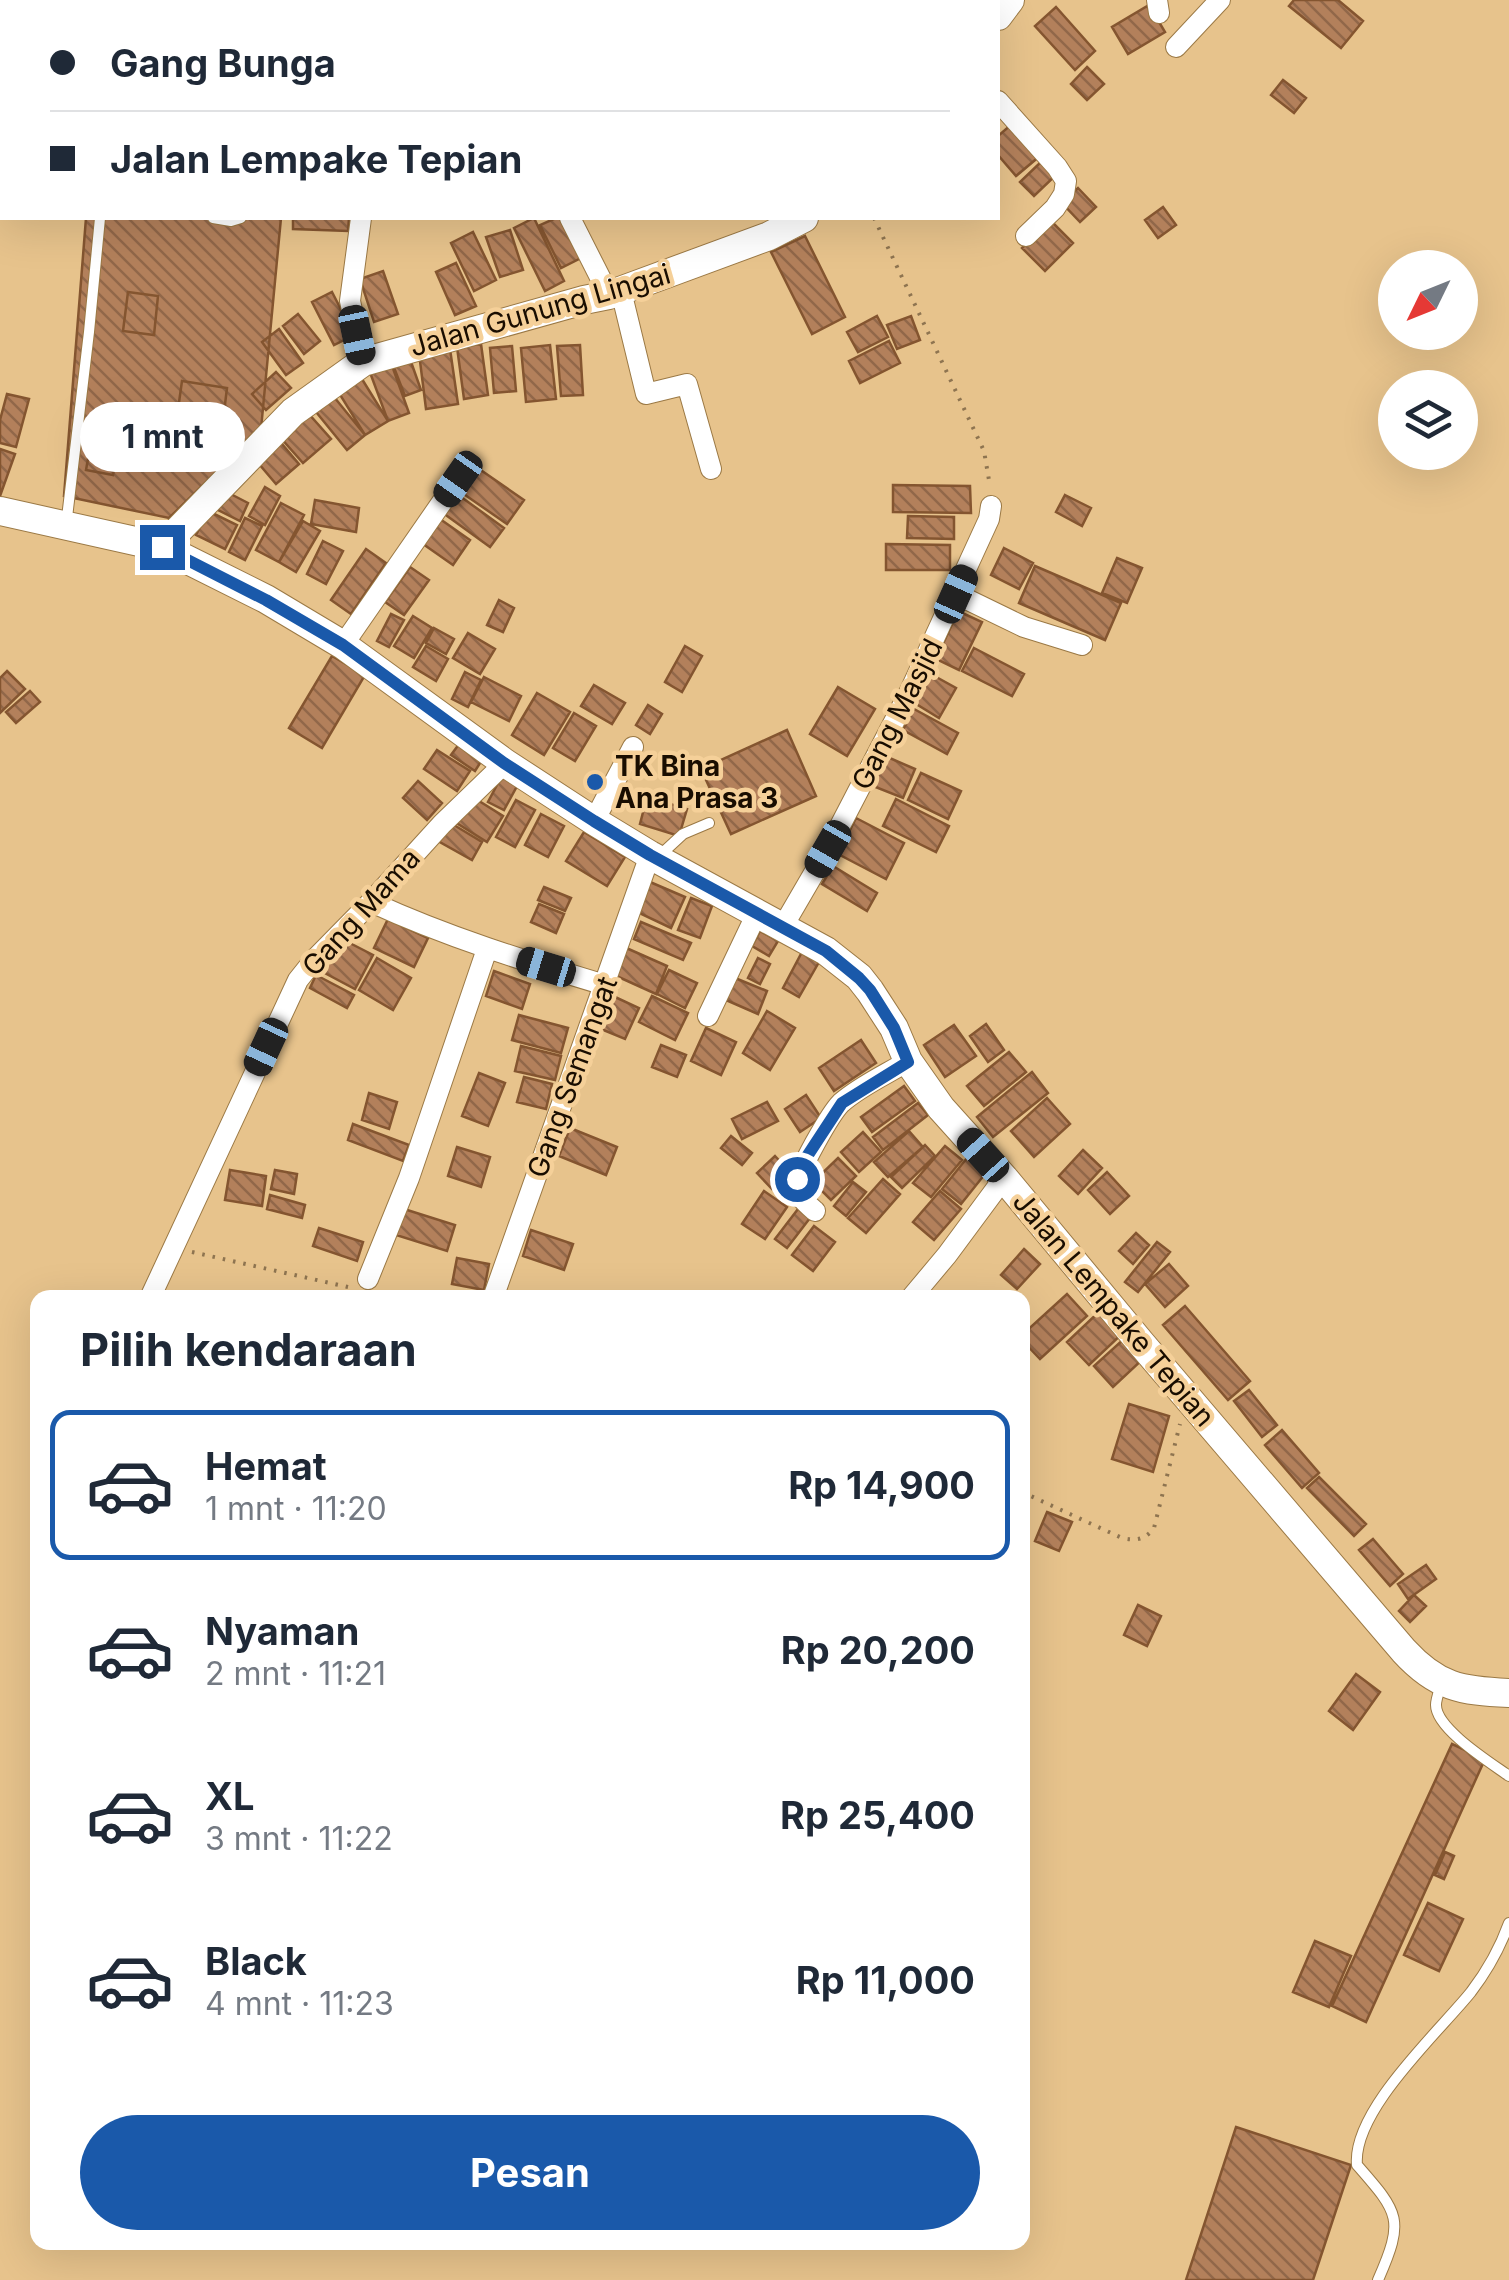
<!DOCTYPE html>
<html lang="id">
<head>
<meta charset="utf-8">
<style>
  body { margin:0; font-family:Inter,sans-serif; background:#f6f6f7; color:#1f2937; height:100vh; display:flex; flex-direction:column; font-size:38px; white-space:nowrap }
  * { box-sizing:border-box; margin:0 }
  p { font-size:32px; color:#747a83 }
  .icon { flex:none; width:55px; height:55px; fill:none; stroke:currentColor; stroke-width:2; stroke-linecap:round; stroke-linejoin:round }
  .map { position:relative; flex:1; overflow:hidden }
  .sheet { position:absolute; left:30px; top:1290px; width:1000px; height:960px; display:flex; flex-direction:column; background:#fff; border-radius:20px; box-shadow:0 10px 40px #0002 }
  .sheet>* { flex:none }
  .hud { position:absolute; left:0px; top:0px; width:1000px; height:220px; box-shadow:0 10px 40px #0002; display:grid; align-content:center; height:220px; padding:0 50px; background:#fff }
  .needle { width:65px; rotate:227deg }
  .controls { position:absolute; left:1378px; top:250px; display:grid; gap:20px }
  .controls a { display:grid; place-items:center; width:100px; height:100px; border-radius:50%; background:#fff; box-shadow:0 10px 40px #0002; font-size:50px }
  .end { position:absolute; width:45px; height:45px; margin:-22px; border:12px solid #1a59aa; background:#fff; box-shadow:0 0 0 5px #fff }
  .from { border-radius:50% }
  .bubble { position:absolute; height:70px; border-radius:35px; background:#fff; box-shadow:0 10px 40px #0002; font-size:32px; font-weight:700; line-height:70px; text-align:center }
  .car { position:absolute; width:30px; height:60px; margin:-30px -15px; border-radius:12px; box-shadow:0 0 8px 2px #0007; background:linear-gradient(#222 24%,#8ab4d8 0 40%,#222 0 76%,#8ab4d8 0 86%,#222 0) }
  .hud b { display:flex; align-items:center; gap:35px; height:95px; font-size:38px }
  .hud b+b { border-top:2px solid #e0e1e3 }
  .hud i { width:25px; height:25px; background:#1f2937 }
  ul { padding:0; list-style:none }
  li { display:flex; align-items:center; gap:30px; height:150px; margin:0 20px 15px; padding:0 30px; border:5px solid transparent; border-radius:20px }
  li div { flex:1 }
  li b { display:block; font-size:38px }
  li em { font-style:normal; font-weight:700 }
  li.on { border-color:#1a59aa }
  li>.icon { width:90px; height:90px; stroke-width:1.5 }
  h2 { padding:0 50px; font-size:45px; line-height:120px }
  .button { display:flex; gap:20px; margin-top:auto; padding:20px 50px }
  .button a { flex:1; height:115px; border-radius:60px; background:#1a59aa; color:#fff; font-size:40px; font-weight:700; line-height:115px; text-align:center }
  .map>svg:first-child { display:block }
  .building { fill:url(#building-back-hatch); stroke:#845530; stroke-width:2.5 }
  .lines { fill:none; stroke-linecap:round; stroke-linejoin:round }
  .lane-casing { stroke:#9b7945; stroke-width:12 }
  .street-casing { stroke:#9b7945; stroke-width:22 }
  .secondary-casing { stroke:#9b7945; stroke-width:30 }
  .path { stroke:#8e7450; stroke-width:4; stroke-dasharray:2.5 8; stroke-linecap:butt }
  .lane { stroke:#fff; stroke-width:10 }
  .street { stroke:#fff; stroke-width:20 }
  .secondary { stroke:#fff; stroke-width:28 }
  .route { stroke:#1a59aa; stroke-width:12 }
  .poi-dot { fill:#1a59aa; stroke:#f5d099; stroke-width:4 }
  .labels { text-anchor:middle; stroke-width:9; stroke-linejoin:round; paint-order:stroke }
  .street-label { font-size:28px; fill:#190d00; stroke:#f5d099 }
  .poi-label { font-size:28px; font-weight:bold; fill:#190d00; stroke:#f5d099; text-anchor:start }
</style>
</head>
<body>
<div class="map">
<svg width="1509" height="2280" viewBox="0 0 1509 2280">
  <defs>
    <pattern id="building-back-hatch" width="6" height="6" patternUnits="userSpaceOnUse" patternTransform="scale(2.5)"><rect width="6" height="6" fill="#b3805b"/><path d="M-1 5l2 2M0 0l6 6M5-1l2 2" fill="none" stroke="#916749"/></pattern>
  </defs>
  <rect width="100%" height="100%" fill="#e7c38c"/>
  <path class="building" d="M102 0H302V2H102Z
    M1294 0H1338L1363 21 1341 48 1289 6Z
    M1149 5 1165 32 1128 54 1112 27Z
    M1056 7 1095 51 1075 70 1035 26Z
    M1087 67 1104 84 1087 100 1071 84Z
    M1283 80 1306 98 1294 113 1271 95Z
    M1013 123 1041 155 1016 176 998 155V136Z
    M1043 160 1057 174 1034 196 1020 182Z
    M1078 188 1096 207 1080 222 1062 203Z
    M1163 207 1176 225 1158 238 1145 220Z
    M86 218H281L261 429 169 518 64 496Z
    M293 218H349L348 231 293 229Z
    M534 218 564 281 545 291 514 228Z
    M556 218H564L583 257 561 268 540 225Z
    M1050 220 1073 243 1045 271 1022 248Z
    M510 230 523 270 500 277 486 237Z
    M473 232 496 280 474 291 451 243Z
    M805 236 845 317 812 334 771 252Z
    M456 263 476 306 455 315 436 272Z
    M383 271 398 314 374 322 360 279Z
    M128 292 158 296 154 335 123 331Z
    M332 292 354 335 334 345 312 302Z
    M298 314 320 341 304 354 283 326Z
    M877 316 888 337 858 352 847 332Z
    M911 316 920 340 897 349 887 325Z
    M279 329 303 363 286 375 262 342Z
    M889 341 900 363 860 383 849 361Z
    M481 344 488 395 464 399 457 347Z
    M550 345 556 399 526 402 521 348Z
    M580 345 583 395 561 396 557 346Z
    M512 346 516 391 494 393 490 348Z
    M450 349 458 404 426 409 419 353Z
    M410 359 421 390 405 396 393 365Z
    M390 360 409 413 388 421 368 367Z
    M357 371 388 421 365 435 334 385Z
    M276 372 291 388 266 410 252 394Z
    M182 381 227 388 221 437 175 431Z
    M330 392 365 435 347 450 312 407Z
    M7 394 29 399 16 447 0 443V420Z
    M308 413 331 439 303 463 280 437Z
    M94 425 120 430 113 475 86 470Z
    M154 426 166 428 159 469 146 466Z
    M277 438 299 464 276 484 254 458Z
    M0 449 15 454 0 496Z
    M472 464 524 500 507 524 455 488Z
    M893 485 970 486 971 513 893 512Z
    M265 487 280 496 265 525 249 516Z
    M221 489 248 503 240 521 212 507Z
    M457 494 504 528 490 547 443 513Z
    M1065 495 1091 508 1082 526 1056 512Z
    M315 500 359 508 356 532 311 524Z
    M281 503 304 515 279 562 256 550Z
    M208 511 237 525 225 549 196 535Z
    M908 516 954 517V539L907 538Z
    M245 518 262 526 245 560 229 552Z
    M440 519 470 540 453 565 423 544Z
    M303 521 320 531 296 572 279 562Z
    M323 541 343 551 326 584 307 574Z
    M886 544 950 545V570H886Z
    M1004 548 1033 563 1019 589 991 575Z
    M366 549 386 563 351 614 331 600Z
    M1117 558 1142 568 1127 603 1102 593Z
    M1035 566 1121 603 1105 640 1019 603Z
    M410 567 429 580 404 615 385 602Z
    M499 600 514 608 503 632 487 625Z
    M958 611 982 622 959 670 936 659Z
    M391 614 404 620 389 647 377 641Z
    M413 616 432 628 414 658 394 646Z
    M434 628 454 639 446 654 426 643Z
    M468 633 495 649 480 674 453 658Z
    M426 646 448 659 436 681 413 667Z
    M685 646 702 656 682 692 665 682Z
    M974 648 1024 674 1012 696 962 671Z
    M332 656 365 675 322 748 289 728Z
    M7 671 25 689 0 713V678Z
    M465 672 481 680 468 707 452 699Z
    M929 673 956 688 939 718 913 702Z
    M484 677 521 696 509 721 471 702Z
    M594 685 625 703 612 724 581 706Z
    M838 687 875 709 847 756 810 734Z
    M30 691 40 702 16 723 6 712Z
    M537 693 570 712 544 755 512 735Z
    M648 705 662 714 650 734 636 725Z
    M914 709 958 733 947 754 903 730Z
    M574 713 596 726 575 761 553 748Z
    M787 730 816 796 731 834 701 769Z
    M465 736 487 752 475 771 451 755Z
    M437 750 470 771 457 791 424 769Z
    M885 756 915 769 903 798 873 786Z
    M506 768 522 777 504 810 488 802Z
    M921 773 961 791 948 819 908 800Z
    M418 781 442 803 427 820 403 798Z
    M471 796 503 816 487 842 455 822Z
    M647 797 687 809 679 836 640 824Z
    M896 799 949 826 936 852 883 826Z
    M516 800 535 810 515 847 496 837Z
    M541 814 564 826 548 857 525 845Z
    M856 818 904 843 886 879 838 854Z
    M449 822 482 842 472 860 438 841Z
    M584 832 625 857 607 886 566 861Z
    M833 866 877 893 867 911 822 884Z
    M650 882 685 897 671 928 637 912Z
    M544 887 571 898 565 911 538 900Z
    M691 898 712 906 700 938 678 930Z
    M539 904 564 914 556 933 531 922Z
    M388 919 428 938 414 967 374 948Z
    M641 922 691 943 683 960 634 939Z
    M760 931 778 941 769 956 752 946Z
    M338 937 373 955 355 989 321 971Z
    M624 947 667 966 656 994 612 974Z
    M802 952 819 962 799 997 783 988Z
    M377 958 411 978 393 1010 359 990Z
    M758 958 770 964 760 984 748 978Z
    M669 970 697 983 685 1008 657 994Z
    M494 971 530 984 522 1009 486 996Z
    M316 975 354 995 347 1008 310 988Z
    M735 978 767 991 758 1014 726 1000Z
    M652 996 688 1013 675 1040 639 1022Z
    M615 997 639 1008 625 1039 601 1029Z
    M767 1011 795 1028 770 1070 743 1053Z
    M519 1015 568 1028 561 1053 512 1040Z
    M986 1024 1004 1050 988 1062 970 1036Z
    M954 1025 976 1056 945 1077 924 1045Z
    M706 1028 736 1042 721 1075 691 1061Z
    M861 1040 876 1063 834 1091 819 1068Z
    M661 1045 686 1055 677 1077 652 1067Z
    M521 1046 561 1056 555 1080 515 1071Z
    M1009 1052 1026 1072 984 1106 967 1086Z
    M1032 1072 1048 1093 993 1137 977 1117Z
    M479 1073 505 1083 488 1126 462 1116Z
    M524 1077 552 1084 546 1109 517 1102Z
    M904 1086 915 1101 872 1132 861 1117Z
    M369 1093 397 1102 389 1129 362 1120Z
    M806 1095 821 1118 800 1132 785 1109Z
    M1047 1098 1070 1124 1034 1157 1011 1131Z
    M767 1102 778 1121 742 1139 732 1119Z
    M918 1103 928 1115 883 1150 873 1137Z
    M353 1124 409 1145 403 1161 348 1140Z
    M570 1128 617 1147 606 1175 559 1156Z
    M909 1131 923 1147 888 1177 874 1162Z
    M863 1132 881 1152 859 1172 841 1152Z
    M731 1136 752 1153 742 1165 721 1148Z
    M925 1145 935 1156 902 1188 891 1177Z
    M945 1146 962 1160 931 1197 913 1183Z
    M457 1147 490 1157 481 1187 448 1176Z
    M1083 1150 1102 1168 1078 1194 1059 1176Z
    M775 1156 790 1172 772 1189 757 1173Z
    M838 1158 856 1176 831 1200 813 1182Z
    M967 1158 985 1174 961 1204 942 1189Z
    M230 1170 266 1176 262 1206 225 1200Z
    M275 1170 297 1174 294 1194 271 1189Z
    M1107 1172 1129 1196 1110 1214 1088 1190Z
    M883 1179 900 1194 866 1233 848 1218Z
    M853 1182 866 1192 846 1216 834 1206Z
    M764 1191 787 1207 765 1239 742 1224Z
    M940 1191 961 1209 934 1240 913 1222Z
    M270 1195 305 1205 302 1218 267 1209Z
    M404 1209 455 1225 447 1251 396 1235Z
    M798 1209 810 1218 787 1248 775 1239Z
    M814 1226 835 1242 813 1271 792 1255Z
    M319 1228 363 1242 357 1261 313 1246Z
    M531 1230 573 1244 564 1270 523 1256Z
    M1136 1233 1149 1245 1133 1264 1119 1251Z
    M1157 1242 1170 1252 1138 1292 1125 1282Z
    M1024 1249 1040 1264 1017 1289 1001 1275Z
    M457 1258 489 1264 484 1290 452 1284Z
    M1169 1264 1188 1286 1165 1307 1145 1284Z
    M1067 1294 1087 1316 1040 1359 1022 1340V1335Z
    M1185 1306 1250 1381 1228 1400 1163 1325Z
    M1103 1308 1125 1331 1089 1365 1067 1342Z
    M1125 1338 1144 1358 1113 1387 1094 1366Z
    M1249 1390 1277 1425 1262 1437 1234 1401Z
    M1129 1404 1169 1416 1153 1472 1112 1459Z
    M1282 1430 1319 1473 1302 1488 1265 1445Z
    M1319 1477 1366 1524 1354 1536 1307 1488Z
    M1047 1512 1072 1522 1059 1551 1035 1541Z
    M1373 1539 1403 1574 1390 1586 1359 1550Z
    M1426 1565 1436 1579 1408 1599 1398 1584Z
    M1414 1595 1426 1606 1410 1622 1399 1611Z
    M1138 1605 1161 1616 1147 1646 1124 1635Z
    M1356 1674 1380 1692 1353 1730 1329 1711Z
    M1452 1744 1485 1759 1366 2022 1332 2006Z
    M1445 1852 1454 1856 1444 1879 1435 1875Z
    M1428 1903 1463 1919 1439 1971 1404 1955Z
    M1315 1941 1351 1956 1329 2007 1293 1992Z
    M1236 2127 1351 2165 1313 2280H1186Z"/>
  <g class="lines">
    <defs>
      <path id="lane" d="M123 2V0
        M272 2V0
        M213 218 231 221 241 218
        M66 526 89 332 100 218
        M657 858 683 834 709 823
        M1442 1682C1440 1689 1436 1698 1436 1705 1436 1729 1491 1763 1509 1776
        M1378 2280C1405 2219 1399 2213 1357 2165 1352 2111 1438 2033 1471 1992 1487 1971 1500 1948 1509 1923"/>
      <path id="street" d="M509 0V2
        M778 0 779 2
        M1157 0 1159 13
        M393 2V0
        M758 2 764 0
        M1176 47 1220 0
        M998 101 1057 167 1066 181 1064 194 1055 208 1026 236
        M361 218 350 301 363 362
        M570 218 609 295
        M621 291 646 394 687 384 711 469
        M956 594 1024 627 1082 645
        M343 645 458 479
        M594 821 633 747
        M371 902C447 937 525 961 605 985
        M782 928 828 849 910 691 989 519 991 506
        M708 1016 757 913
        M815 1211C807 1204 798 1197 797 1186 796 1173 831 1113 841 1103 860 1086 887 1074 908 1061
        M368 1279 409 1178 487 949
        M150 1298 298 980 314 960 371 902 442 824 505 763
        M493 1298 650 855
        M911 1298 947 1255 1004 1178"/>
      <path id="secondary" d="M998 16 1010 0
        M0 511 162 547 266 599 343 645 505 763 594 821 650 855 826 951 859 977 870 991 894 1028 908 1061 941 1108 1004 1178 1140 1342 1404 1651C1437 1687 1461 1691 1509 1693
        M162 547 293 412 363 362 584 300 609 295 769 236 804 218"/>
    </defs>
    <use href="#lane" class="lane-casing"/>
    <use href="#street" class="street-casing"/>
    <use href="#secondary" class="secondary-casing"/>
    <path class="path" d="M874 218 984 451 990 486
      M192 1252 348 1287
      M382 1294 399 1298
      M1022 1492 1122 1538C1136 1541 1145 1540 1154 1528L1180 1424"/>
    <use href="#lane" class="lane"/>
    <use href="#street" class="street"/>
    <use href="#secondary" class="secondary"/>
  </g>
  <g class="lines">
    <path class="route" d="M162 547 266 600 343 645 504 763 594 821 650 855 826 951 859 978 870 990 894 1028 908 1062 842 1103 804 1161 797 1179"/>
  </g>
  <circle class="poi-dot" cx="595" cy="782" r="10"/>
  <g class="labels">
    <g class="street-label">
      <text transform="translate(540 310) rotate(-16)" y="10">Jalan Gunung Lingai</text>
      <text transform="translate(897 714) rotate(-63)" y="10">Gang Masjid</text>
      <text transform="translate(361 912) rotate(-48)" y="10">Gang Mama</text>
      <text transform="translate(572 1077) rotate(-70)" y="10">Gang Semangat</text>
      <text transform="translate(1114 1309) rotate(50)" y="10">Jalan Lempake Tepian</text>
    </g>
    <g class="poi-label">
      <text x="615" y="776">TK Bina<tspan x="615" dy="32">Ana Prasa 3</tspan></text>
    </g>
  </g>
</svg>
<div class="controls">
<a><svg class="needle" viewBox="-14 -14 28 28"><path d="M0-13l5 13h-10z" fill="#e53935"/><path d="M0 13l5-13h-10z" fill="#747a83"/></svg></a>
<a><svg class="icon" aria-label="layers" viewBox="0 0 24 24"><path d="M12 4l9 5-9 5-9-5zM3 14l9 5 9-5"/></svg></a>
</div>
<i class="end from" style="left:797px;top:1179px"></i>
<i class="end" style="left:162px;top:547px"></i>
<div class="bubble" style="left:80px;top:402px;width:165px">1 mnt</div>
<i class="car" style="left:357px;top:335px;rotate:168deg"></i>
<i class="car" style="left:458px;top:479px;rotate:215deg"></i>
<i class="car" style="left:956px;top:594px;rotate:24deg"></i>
<i class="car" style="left:828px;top:849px;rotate:210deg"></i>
<i class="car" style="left:546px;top:967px;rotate:287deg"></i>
<i class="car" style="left:266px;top:1047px;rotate:205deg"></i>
<i class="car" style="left:983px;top:1155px;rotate:318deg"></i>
<div class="hud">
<b><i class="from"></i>Gang Bunga</b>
<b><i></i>Jalan Lempake Tepian</b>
</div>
<section class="sheet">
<h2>Pilih kendaraan</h2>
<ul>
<li class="on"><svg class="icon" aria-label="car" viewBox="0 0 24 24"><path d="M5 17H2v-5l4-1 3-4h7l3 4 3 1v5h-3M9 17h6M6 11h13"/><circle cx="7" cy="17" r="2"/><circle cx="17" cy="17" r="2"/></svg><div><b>Hemat</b><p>1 mnt · 11:20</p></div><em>Rp 14,900</em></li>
<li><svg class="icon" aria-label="car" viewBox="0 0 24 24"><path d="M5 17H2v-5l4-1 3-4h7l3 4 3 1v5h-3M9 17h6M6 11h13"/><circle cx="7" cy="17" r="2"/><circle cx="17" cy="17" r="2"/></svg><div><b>Nyaman</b><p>2 mnt · 11:21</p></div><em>Rp 20,200</em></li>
<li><svg class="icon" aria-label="car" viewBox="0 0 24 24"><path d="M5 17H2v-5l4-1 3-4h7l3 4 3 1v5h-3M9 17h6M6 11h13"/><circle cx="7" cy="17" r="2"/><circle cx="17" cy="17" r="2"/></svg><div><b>XL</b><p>3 mnt · 11:22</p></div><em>Rp 25,400</em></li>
<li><svg class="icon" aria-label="car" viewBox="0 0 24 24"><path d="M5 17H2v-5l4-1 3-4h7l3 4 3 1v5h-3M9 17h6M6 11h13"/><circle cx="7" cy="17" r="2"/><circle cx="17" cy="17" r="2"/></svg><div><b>Black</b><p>4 mnt · 11:23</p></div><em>Rp 11,000</em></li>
</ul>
<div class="button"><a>Pesan</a></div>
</section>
</div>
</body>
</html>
